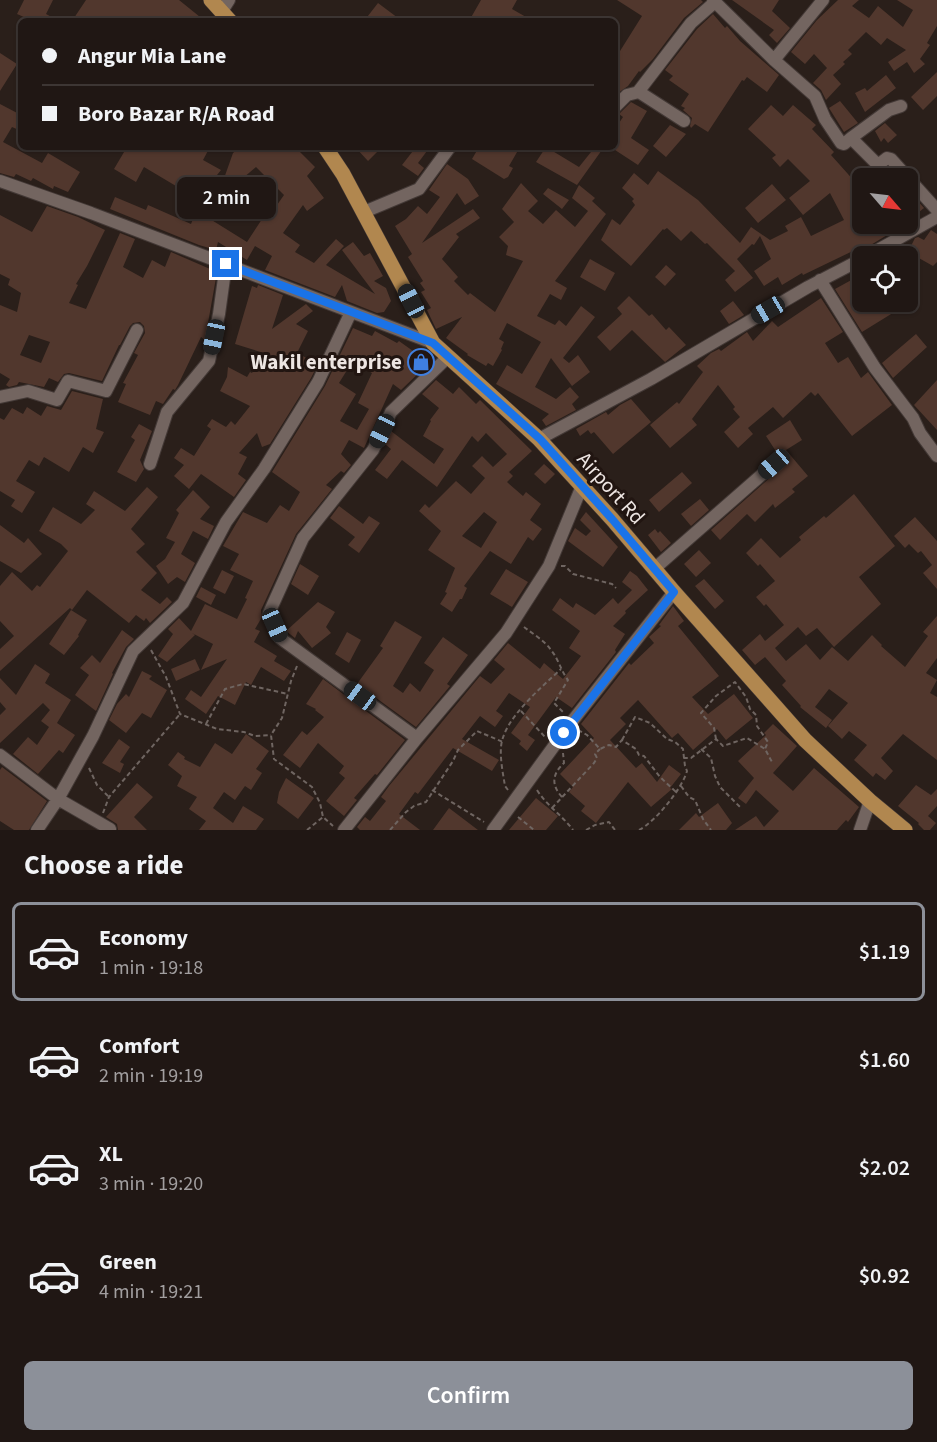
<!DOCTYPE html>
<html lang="en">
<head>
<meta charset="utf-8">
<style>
  body { margin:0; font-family:"Source Sans 3",sans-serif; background:#28201d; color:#f1f3f6; height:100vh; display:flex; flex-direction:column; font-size:22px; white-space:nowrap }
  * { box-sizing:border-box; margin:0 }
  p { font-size:20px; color:#a29fa0 }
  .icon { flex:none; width:33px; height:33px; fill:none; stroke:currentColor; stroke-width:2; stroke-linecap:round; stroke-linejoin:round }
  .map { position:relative; height:830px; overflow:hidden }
  .details { display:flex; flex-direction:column; background:#201714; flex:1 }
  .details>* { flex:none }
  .guide { position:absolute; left:18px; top:18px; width:600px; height:132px; border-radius:9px; box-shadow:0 2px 4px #0004,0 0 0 2px #3d3634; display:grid; align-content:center; height:132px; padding:0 24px; background:#201714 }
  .needle { width:39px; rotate:118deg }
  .fabs { position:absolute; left:852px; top:168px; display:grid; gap:12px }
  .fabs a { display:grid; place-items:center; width:66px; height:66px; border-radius:9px; background:#201714; box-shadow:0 2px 4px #0004,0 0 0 2px #3d3634; font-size:30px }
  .end { position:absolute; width:27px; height:27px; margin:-14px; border:8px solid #1a73e8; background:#fff; box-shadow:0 0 0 3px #fff }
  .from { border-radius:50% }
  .bubble { position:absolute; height:42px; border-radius:9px; background:#201714; box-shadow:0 2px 4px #0004,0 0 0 2px #3d3634; font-size:20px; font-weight:600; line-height:42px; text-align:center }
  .car { position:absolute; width:18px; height:36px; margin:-18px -9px; border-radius:8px; box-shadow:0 0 4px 2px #0007; background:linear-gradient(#222 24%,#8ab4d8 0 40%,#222 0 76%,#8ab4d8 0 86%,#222 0) }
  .guide b { display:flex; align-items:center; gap:21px; height:57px; font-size:22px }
  .guide b+b { border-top:2px solid #3d3634 }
  .guide i { width:15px; height:15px; background:#f1f3f6 }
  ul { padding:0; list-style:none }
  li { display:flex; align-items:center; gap:18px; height:99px; margin:0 12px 9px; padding:0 12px; border:3px solid transparent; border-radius:9px }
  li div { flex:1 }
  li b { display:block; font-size:22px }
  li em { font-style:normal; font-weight:600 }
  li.selected { border-color:#8c9099 }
  li>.icon { width:54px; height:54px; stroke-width:1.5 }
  h2 { padding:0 24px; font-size:27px; line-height:72px }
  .button { display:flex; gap:12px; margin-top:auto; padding:12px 24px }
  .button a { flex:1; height:69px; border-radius:9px; background:#8c9099; color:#fff; font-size:24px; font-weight:600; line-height:69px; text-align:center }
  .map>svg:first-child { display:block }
  .building { fill:#51372d; fill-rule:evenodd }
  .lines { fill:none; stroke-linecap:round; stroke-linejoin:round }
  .minor-casing { stroke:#433936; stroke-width:14 }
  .major-casing { stroke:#433936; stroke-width:16 }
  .path { stroke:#6f6561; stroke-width:2; stroke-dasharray:4.5 3; stroke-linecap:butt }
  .minor { stroke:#736560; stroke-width:12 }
  .major { stroke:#b1874f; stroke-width:15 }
  .route { stroke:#1a73e8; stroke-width:8 }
  .labels { text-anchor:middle; stroke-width:6; stroke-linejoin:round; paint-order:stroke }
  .poi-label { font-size:21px; font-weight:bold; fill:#ede5e2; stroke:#211511; text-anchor:end }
  .street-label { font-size:21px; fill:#ede5e2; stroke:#211511 }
</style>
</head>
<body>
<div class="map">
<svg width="937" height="830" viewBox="0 0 937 830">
  <rect width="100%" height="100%" fill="#2a1f1a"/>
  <path class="building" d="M24 0H53L46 14 59 21H33L17 14Z
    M86 0H179L205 21H72Z
    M481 0H517L512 9 533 21H469Z
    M617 0H701L703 2 684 18 653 59 640 72 639 71 628 86 615 95V59L642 16Z
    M732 0H779L772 11 790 28 777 43 769 35 774 30Z
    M838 0H859L852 6 869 18 878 6 903 27 913 10 897 0H937V26L927 43 930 45 920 59 925 64 914 73 907 62 894 71 888 62 906 50 887 38 881 45 866 32 848 50 852 54 843 62 845 64 833 75 841 84 826 100 821 90 813 83 827 68 814 54 805 64 791 52 817 20Z
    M378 3 402 21H364Z
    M713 14 725 28 727 26 740 41 779 75 767 92 747 77 744 81 742 80 708 132 695 124 691 128 690 126 692 118 683 110 685 108 681 106 689 94 669 80 673 76 665 70 697 29Z
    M0 53 17 64 0 91Z
    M937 72V96L923 110 911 97Z
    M886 75 896 88 865 112 855 93 865 88 867 91Z
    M840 101 858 123 844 132 829 108Z
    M631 102 647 111 631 138 649 150 638 165 615 150V129L623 117 619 114Z
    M0 104 21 115V131L12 127 3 142 42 163 48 153 80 172 68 192 54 186 53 189 33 178 31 181 16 174 14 177 0 173Z
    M771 105 783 116 793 105 816 125 812 129 834 152 831 155 856 183 862 196V228L872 224 877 234 889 224H905L861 251 859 248 803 275 802 273 782 285 778 277 764 286 754 271 771 259 760 236 754 245 752 244 737 259 753 278 735 292 725 280 735 271 707 243 705 244 691 231 681 241 667 228 664 230 663 229 631 266 601 240 612 219 620 225 635 205 632 201 634 199 622 188 634 173 648 185 658 171 698 200 740 243 751 227 770 240 788 231 785 226 801 217 811 236 844 220 830 193 803 215 789 198 810 181 788 159 780 167 772 158 776 155 748 129Z
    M885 123 897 135 888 143 884 138 881 142 875 131Z
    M670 125 686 134 666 157 653 146Z
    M127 147H210L203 160 221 170 198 199 182 187 181 189 144 167 136 182 114 169Z
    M240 147H295L315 167 307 176 324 198 307 211 303 205 283 233 300 245 295 252 314 263 336 239 344 246 326 265 375 294 342 250 353 242 364 256 370 253 383 276 374 281 386 288 391 301 384 312 377 313 347 301 342 285 335 297 265 270 272 256 255 246 247 260 218 242 216 250 199 245 110 209 115 197 146 210 148 205 191 224 195 214 210 220V219L247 242 266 213 270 215 284 195 256 167 243 178 240 175 216 217 211 215 233 153Z
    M355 147H382L368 161Z
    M416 147H430L418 163 424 168 418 176 402 165Z
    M479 147H520L509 166 513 168 508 177 504 179 472 159Z
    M546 147 579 167 595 147H604L577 185 536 162Z
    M447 164 468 179 479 196 465 205 457 193 422 243 473 209 480 218 456 234 459 237 442 259 458 277 454 281 468 295 470 293 495 312 523 261 506 255 508 246 499 237 514 222 502 209 521 183 538 201 528 211 543 224 556 210 575 227 588 211 572 198 579 185 595 198 592 201 606 214 555 281 567 288 561 300 550 294 537 316 555 325 559 320 566 326 581 306 595 317 563 358 569 363 578 355 590 372 572 386 551 358 535 387 556 399 570 387 579 397 572 404 576 410 546 426 542 420 549 414 496 384 507 365 522 374 541 342 507 323 499 339 504 342 501 349 502 350 493 366 488 363 486 366 467 355 468 354 446 338 462 317 436 329 427 310 431 308 421 292 425 290 420 283 423 281 408 257 412 254 395 226 406 219 418 206 427 214 440 197 429 190Z
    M772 184 786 200 758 223 745 208Z
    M548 188 569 200 562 209 543 194Z
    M908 190 924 208 908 221Z
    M47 206 78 217 105 230 87 266 76 284 78 285 69 303 86 309 120 233 135 239 123 267 143 278 152 260 165 267 171 252 217 272 205 340 201 337 178 385 175 390 173 389 163 404 156 401 150 415 118 402 126 384 123 383 138 355 134 353 145 333 144 326 140 322 133 323 130 326 120 345H119L102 381 69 373 64 374 58 382 49 378 44 387 19 382 17 385 9 387 6 385 10 379 0 373V305L17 312 21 293 8 285 10 279 0 274V215L32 232ZM29 335 50 342 41 363 20 355Z
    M931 230 937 234V262L933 266 908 252 915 238 918 237 924 240Z
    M590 259 615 273 605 291 580 277Z
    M666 265 676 274 665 286 655 277Z
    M855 278 862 289V302H888L896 311 862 332 835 289Z
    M258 285 283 295 272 329 306 304 313 311 296 324 308 331 297 353 318 364 311 378 270 444 262 447 257 433 239 453 247 457 238 474 246 480 234 497 201 474 189 489 174 476 184 465 174 458 181 448 194 456 211 429 207 426 212 419 226 427 231 421 235 425 250 406 220 391 227 377 228 367 247 377 250 372 252 373 264 353 235 344 252 286 257 288Z
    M629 296 649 316 652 314 666 330 669 327 686 345 665 362 632 330 610 351 597 337 622 314 617 308Z
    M821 298 843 332 825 343 838 363 848 357 861 378 868 372 892 405 852 436 818 393 815 396 811 392 783 418 773 407 748 428 753 434 738 448 724 432 740 417 733 409 735 407 718 385 692 419 697 425 670 448 650 425 677 402 679 404 703 372 697 366 711 353 719 349 721 351 747 332 753 341 772 321 778 327Z
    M733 301 744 315 729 324 720 311Z
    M353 328 372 336 375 331 397 343 399 341 427 361 422 368 423 369 401 390 393 384 364 448 349 440 341 454 351 465 344 473 341 471 326 485 332 489 296 534 261 610 262 617 255 629 260 631 254 642 277 656 274 661 291 671 284 681 261 667 251 685 246 682 235 705 218 696 206 714 185 699 191 690 201 697 227 659 201 670 213 644 192 633 195 635 167 662 158 656 173 634 168 629 179 618 191 631 205 604 237 619 247 599 245 598 253 581 230 570 239 554 223 546 243 512 267 523 280 505 289 511 300 492 272 472 325 386ZM354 363 372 373 358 403 369 409 357 430 340 421 356 394 339 383 349 367 352 368Z
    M916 334 927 347 893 378 882 363Z
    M436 380 453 394 459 387 476 404 480 400 532 451 509 472 513 476 507 482 523 496 526 492 541 504 530 520 542 529 533 541 528 537 511 564 490 551 464 586 467 588 462 599H460L452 612 440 604 447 593 445 592 455 568 428 550 441 531 419 511 425 504 429 508 456 481 471 494 485 478 472 466 482 456 493 467 507 454 486 433 478 442 472 436 437 487 402 460 387 479 375 470 391 449 385 444 391 431 434 464 444 449 423 436 431 421 430 420 439 408 422 394ZM484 512 497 522 481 548 462 536Z
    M937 380V430L914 405Z
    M72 391 103 399 96 429 104 432 93 453 83 447 69 472 44 457 39 466 29 460 16 481 35 492 22 513 11 506 15 500 0 491V418L4 420 12 408 23 414 27 407 41 416 47 406 61 410Z
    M631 399 651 422 613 454 594 432 591 434 588 430 580 436 576 429 606 412 608 415 620 405Z
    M790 420 802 440 786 450 808 476 792 489 795 492 775 508 773 504 755 522 747 514 720 540 711 530 782 467 781 459 766 436Z
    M139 424 152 431 140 460 144 469 136 482 117 472 135 440 131 437Z
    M544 464 555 474 545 484 534 474Z
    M682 472 692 483 659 512 649 500Z
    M147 487 158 497 131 529 145 544 136 552 157 573 141 590 160 604 167 597 172 602 150 623 146 618 144 621 136 615 129 623 87 590 72 610 70 608 0 671V649L14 636 0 621V586L12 572 32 591 37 585 40 587 68 551 61 544 39 531 53 507 81 524 95 510 86 504 94 491 125 511Z
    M193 490 210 507 200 519 214 526 208 539 193 531 181 554 195 563 185 582 177 577 168 584 156 566 165 559 175 542 166 538 179 513 176 510Z
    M854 494 895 546 859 577 881 604 834 647 817 628 806 636 798 627 775 648 786 661 806 644 820 660 832 647 848 661 872 635 882 645 881 646 905 667 928 636 923 632 937 616V658L926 673 937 680 930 693 937 697V760L903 734 881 758 893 771 885 780 876 773 873 777 854 760 867 745 849 731 842 739 828 726 848 703 829 689 815 707 832 720 826 728 800 707 801 706 782 685 786 681 765 657 755 665 742 650 760 634 765 641 784 625 766 604 764 606 756 597 775 581 760 564 758 566 746 553 761 538 780 558 801 540 799 537 824 516 826 518Z
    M700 499 709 510 691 526 681 514Z
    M339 506 363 524 369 516 380 523 359 553 348 545 355 537 330 518Z
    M586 512 618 547 603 567 568 541 575 528 586 536 591 531 580 520Z
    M915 517 937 541V589L923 573 932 565 921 551 918 553 909 544 905 548 894 536Z
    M0 525 24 543 28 538 42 554 21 573 0 561Z
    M655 529 658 533 660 531 671 543 661 552 648 535Z
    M699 550 711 563 696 577 684 564Z
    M300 564 319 576 308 595 291 584Z
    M506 569 528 582 512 607 490 594Z
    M222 570 234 576 225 594 213 588Z
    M630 571 637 576 648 590 625 611 626 613 613 626 625 634 615 650 616 652 572 708 556 697 528 735 535 740 527 751 519 744 521 741 511 733 530 707 509 693 496 711 503 716 495 727 480 716 462 739 499 760 492 771 453 748 418 794 415 792 399 814 420 830H360L357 827 365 817 370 821 386 801 381 797 389 786 480 676 491 684 505 669 494 660 508 643 540 669 544 663 563 679 581 656 569 648 580 631 552 610 560 598 573 608 576 603 595 615 613 598 618 604 632 590 622 582Z
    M704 579 724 601 715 609 695 586Z
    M201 587 216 595 211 605 196 597Z
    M318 602 335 612 326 627 331 633 312 648 298 631 295 638 286 631Z
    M673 606 684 621 678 626 719 676 692 697 708 714 734 694 753 718 726 740 717 729 693 750 678 733 672 738 638 700 620 718 626 724 610 740 636 768 642 763 657 782 669 765 681 774 670 788 672 789 651 807 628 782 596 823 581 811 585 806 569 792 573 787 560 774 594 738 581 724 629 663 631 665 654 643 649 637 661 626 659 625Z
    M71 610 87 620 78 635 79 636 64 655 49 644Z
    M395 621 422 637 393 686 403 693 410 683 420 692 434 670 424 663 443 637 468 655 447 684 450 686 416 727 357 684 383 648 380 646Z
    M122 630 134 639 126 647 112 673 113 674 96 711 75 695 89 675 80 668 92 655 100 663Z
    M347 632 361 640 349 663 335 654Z
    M195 659 200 670 176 681 171 669Z
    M35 664 50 674 45 683 71 700 57 723 75 735 63 753 59 750 38 774 13 754 28 737 37 745 49 727 41 721 50 710 43 703 0 743V715L6 709 0 702V678L16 695Z
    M142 671 152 676 149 679 167 690 151 718 142 713 126 733 109 720 117 704 126 694 129 697Z
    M323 679 405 740 377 775 375 774 354 798 357 800 344 816 326 801 345 778 339 773 344 766 318 743 300 768 283 755 302 731 307 735 324 717 315 710 316 709 306 704Z
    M773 724 797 746 773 773 793 791 814 768 859 807 848 822 846 820 837 830H735L756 816 764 827 779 811 756 790 746 804 738 798 754 778 738 761 766 735 764 733Z
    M246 734 269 751 256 769 262 773 251 790 245 786 235 800 224 792 213 808 233 823 243 806 264 819 256 830H199L206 821 189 809 197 797 177 786 182 776 168 765 178 752 185 757 184 759 200 767 215 743 232 754Z
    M119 739 130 747 120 762 124 764 120 773 102 763Z
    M2 767 47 801 29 830H14L0 821V770Z
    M286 778 314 798 298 819 277 803 279 792Z
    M137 783 153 797 134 817 147 830H118L117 824 106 817Z
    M916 785 931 795 937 789V806L928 816 936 823 930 830H924L918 824 919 823 898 806Z
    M536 798 558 816 546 830H509Z
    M718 803 732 823 726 830H679L696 813 699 817Z
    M449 808 478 830H433Z"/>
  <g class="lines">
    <defs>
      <path id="minor" d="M713 0 774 60 815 96 825 119 841 143 844 144 851 138 878 165 887 158 891 159 937 210
        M222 11 229 0
        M774 60 823 0
        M638 92 691 23 715 2
        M615 107 627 95 639 92 684 121
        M851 138 889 110 901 106
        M0 181 91 213 433 343
        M364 212 419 189 450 147
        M867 256 937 217
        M820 280 875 368 913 418 920 433 937 456
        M0 397 28 391 57 400 68 381 106 391 137 330
        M539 439 651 379 808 287 862 259
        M150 464 167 412 209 361 219 314 226 264
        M654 569 774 464
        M417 738 280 638 269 613 303 538 373 450 391 412 448 357
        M0 755 58 799 110 829
        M37 830 58 799 93 736 133 651 183 603 226 522 264 469 318 382 351 312
        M344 830 417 738 506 633 549 566 582 486
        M493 830 570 724 674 592
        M860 830 870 801"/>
      <path id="major" d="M211 0 230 21
        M325 147 343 174 433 343 539 439 612 519 674 592 805 740 870 801 905 830"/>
    </defs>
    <use href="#minor" class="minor-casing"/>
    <use href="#major" class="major-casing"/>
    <path class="path" d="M561 566H565L573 574 612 584 616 588
      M524 627C533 634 545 641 551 650 559 660 561 671 568 680L554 703 563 712
      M151 650 166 677 180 714 217 729 244 732 255 736 271 735
      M297 666 291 681 282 718 271 735 274 759 312 787 320 803 323 817 333 826
      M521 711 545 737
      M206 724 225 689 243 684 288 694
      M578 730 587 735 600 749 609 745 616 747 622 740 636 749 639 755 644 756 660 777 676 792
      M716 739 714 728 701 713 716 696 735 682 746 697 750 709 756 715 757 726 768 742 765 749
      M622 740 635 717 650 723 667 739 675 742 683 749 684 758
      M701 749 711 758 715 776 720 787 740 807
      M89 768 97 785 109 797
      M681 786 689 797 695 800 703 819 711 830
      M432 790 484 822
      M508 790 505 786C503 774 500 759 501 747 503 719 542 687 561 669
      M537 790C547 806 562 815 573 830
      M562 797C551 785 552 774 564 763L563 753
      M552 808 594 763 597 758 595 754 600 749
      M103 813 109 797 180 714
      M518 817 534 830
      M307 830 323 817
      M390 830 406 812 414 806 426 802 453 761 458 750 477 731 503 742
      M586 830 595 825 609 822 615 830
      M639 830C655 822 682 789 687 771L685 766 684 758H691L716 739 723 746 747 738 765 749 772 762"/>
    <use href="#minor" class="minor"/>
    <use href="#major" class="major"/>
  </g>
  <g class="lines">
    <path class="route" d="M226 264 433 343 540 439 612 519 674 592 564 733"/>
  </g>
  <defs>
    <symbol id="shop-ring" viewBox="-11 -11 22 22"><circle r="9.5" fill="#211511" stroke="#3f7fe0" stroke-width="1.5"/><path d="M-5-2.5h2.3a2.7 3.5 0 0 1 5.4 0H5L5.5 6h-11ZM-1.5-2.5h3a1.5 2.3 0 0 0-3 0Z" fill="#3f7fe0"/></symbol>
  </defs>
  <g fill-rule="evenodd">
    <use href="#shop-ring" x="406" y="347" width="30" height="30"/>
  </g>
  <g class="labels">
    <g class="poi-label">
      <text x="402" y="369">Wakil enterprise</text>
    </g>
    <g class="street-label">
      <text transform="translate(611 488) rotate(48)" y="7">Airport Rd</text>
    </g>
  </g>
</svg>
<div class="fabs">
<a><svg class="needle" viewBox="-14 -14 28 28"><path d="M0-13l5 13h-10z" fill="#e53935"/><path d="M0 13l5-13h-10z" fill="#a29fa0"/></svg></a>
<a><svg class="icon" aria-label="locate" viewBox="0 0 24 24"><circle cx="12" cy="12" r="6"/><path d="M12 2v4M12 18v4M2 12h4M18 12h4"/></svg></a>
</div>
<i class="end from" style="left:564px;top:733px"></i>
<i class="end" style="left:226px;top:264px"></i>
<div class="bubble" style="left:177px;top:177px;width:99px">2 min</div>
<i class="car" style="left:411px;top:301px;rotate:333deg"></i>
<i class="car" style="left:768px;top:310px;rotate:240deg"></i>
<i class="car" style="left:214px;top:337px;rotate:192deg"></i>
<i class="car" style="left:382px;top:431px;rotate:205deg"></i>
<i class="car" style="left:774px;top:464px;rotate:229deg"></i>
<i class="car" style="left:275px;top:625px;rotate:156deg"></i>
<i class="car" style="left:360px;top:696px;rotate:306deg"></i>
<div class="guide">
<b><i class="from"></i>Angur Mia Lane</b>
<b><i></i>Boro Bazar R/A Road</b>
</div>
</div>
<section class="details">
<h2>Choose a ride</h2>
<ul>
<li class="selected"><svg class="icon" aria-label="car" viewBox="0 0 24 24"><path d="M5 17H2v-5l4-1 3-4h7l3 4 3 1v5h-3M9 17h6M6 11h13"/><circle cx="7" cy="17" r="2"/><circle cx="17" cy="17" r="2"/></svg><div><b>Economy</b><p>1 min · 19:18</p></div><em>$1.19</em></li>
<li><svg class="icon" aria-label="car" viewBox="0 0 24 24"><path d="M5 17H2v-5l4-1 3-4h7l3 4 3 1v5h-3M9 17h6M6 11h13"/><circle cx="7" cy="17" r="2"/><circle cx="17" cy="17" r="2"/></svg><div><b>Comfort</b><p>2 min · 19:19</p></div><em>$1.60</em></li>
<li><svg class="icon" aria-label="car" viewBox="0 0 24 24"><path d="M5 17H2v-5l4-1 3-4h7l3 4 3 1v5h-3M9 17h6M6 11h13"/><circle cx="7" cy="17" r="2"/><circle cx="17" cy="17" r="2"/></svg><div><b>XL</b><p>3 min · 19:20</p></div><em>$2.02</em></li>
<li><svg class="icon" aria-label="car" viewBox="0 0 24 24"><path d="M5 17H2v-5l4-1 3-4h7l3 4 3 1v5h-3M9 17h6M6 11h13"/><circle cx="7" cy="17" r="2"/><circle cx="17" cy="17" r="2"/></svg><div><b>Green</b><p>4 min · 19:21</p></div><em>$0.92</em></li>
</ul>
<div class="button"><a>Confirm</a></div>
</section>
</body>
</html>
